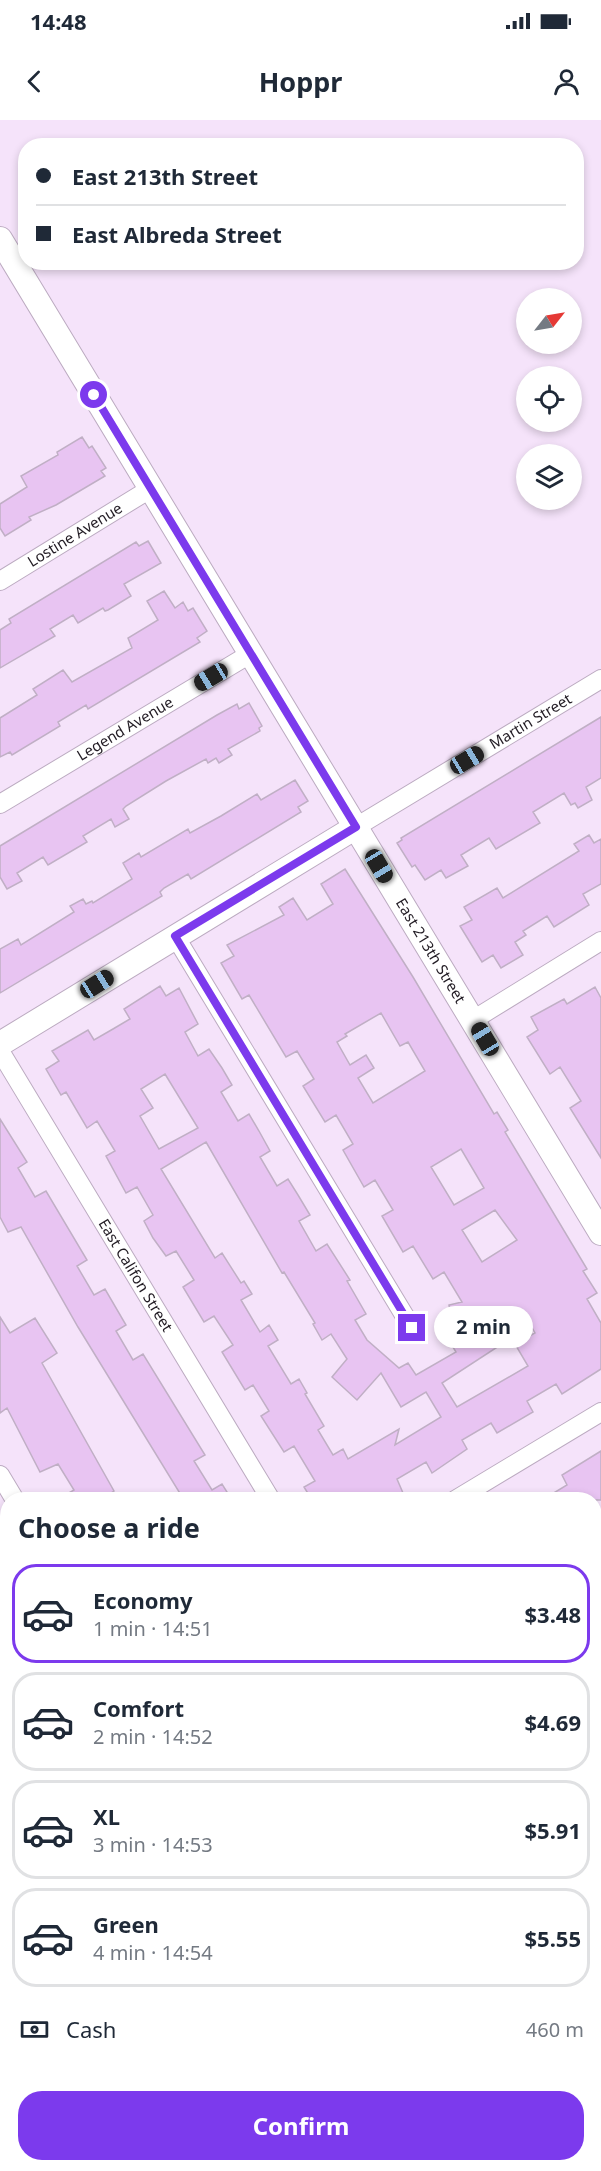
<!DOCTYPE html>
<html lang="en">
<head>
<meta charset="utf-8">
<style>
  body { margin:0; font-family:"Noto Sans",sans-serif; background:#f6f6f7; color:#1f2937; height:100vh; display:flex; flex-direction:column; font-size:22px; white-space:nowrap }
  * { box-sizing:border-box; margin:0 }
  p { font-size:20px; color:#747a83 }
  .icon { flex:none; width:33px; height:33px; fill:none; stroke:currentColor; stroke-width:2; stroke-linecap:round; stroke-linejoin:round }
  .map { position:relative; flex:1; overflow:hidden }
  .details { position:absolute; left:0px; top:1372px; width:602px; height:680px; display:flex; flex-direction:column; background:#fff; border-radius:24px 24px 0 0; box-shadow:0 3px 9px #0003 }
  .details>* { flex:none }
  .top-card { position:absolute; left:18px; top:18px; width:566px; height:132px; border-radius:24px; box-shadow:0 3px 9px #0003; display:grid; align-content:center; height:132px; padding:0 18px; background:#fff }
  .needle { width:39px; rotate:59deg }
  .controls { position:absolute; left:516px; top:168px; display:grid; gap:12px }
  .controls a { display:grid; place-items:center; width:66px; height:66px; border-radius:50%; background:#fff; box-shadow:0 3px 9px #0003; font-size:30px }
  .end { position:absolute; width:27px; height:27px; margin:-14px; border:8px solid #7c3aed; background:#fff; box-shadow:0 0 0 3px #fff }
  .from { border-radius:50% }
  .bubble { position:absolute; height:42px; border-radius:21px; background:#fff; box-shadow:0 3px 9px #0003; font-size:20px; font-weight:700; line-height:42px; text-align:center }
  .car { position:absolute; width:18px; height:36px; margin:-18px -9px; border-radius:8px; box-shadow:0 0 4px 2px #0007; background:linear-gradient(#222 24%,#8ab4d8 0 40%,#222 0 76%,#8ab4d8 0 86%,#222 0) }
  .top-card b { display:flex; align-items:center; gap:21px; height:57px; font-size:22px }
  .top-card b+b { border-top:2px solid #e0e1e3 }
  .top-card i { width:15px; height:15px; background:#1f2937 }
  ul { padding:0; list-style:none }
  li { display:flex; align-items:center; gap:18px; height:99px; margin:0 12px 9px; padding:0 6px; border:3px solid #e0e1e3; border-radius:24px }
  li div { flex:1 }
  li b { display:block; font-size:22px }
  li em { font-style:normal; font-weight:700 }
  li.active { border-color:#7c3aed }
  li>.icon { width:54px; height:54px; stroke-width:1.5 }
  h2 { padding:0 18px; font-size:27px; line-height:72px }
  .pay { display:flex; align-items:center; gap:15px; height:66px; padding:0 18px; font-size:22px }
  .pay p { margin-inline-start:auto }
  .primary-button { display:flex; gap:12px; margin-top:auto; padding:12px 18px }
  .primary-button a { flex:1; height:69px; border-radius:24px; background:#7c3aed; color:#fff; font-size:24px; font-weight:700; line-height:69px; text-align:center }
  .status { display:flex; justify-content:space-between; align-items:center; height:42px; padding:0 30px; background:#fff; direction:ltr }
  .status svg { height:16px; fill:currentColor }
  header { display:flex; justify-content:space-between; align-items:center; height:78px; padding:0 18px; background:#fff; font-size:27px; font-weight:700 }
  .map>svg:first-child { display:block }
  .building { fill:#e8c4f2; stroke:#c0afc5; stroke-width:1.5; fill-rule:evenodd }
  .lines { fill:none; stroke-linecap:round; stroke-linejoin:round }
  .street-casing { stroke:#bcabc1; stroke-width:20 }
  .secondary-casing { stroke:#bcabc1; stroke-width:26 }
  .street { stroke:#fff; stroke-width:18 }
  .secondary { stroke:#fff; stroke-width:24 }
  .route { stroke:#7c3aed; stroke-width:8 }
  .labels { text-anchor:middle; stroke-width:4.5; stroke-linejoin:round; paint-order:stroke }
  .street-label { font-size:15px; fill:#211b23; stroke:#fff }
</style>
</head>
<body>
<div class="status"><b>14:48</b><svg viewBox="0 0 49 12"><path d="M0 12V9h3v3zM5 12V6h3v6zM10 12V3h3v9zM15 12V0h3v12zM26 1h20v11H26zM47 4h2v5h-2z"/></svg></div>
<header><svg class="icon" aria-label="back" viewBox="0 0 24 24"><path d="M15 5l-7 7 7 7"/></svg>Hoppr<svg class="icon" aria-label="person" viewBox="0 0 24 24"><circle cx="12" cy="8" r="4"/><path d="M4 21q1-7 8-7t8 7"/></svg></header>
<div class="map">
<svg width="601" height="2051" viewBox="0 0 601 2051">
  <rect width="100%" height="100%" fill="#f5e3fa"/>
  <path class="building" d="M82 317 89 328 92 326 106 348 101 351 105 356 56 385 29 397 31 400 5 416 0 408V384L27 367 21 356 58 335 57 332Z
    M148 421 161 443 124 464 131 476 108 490 105 491 103 488 78 503 73 495 50 509 55 516 0 548V510L11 503 9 499 136 422 139 426Z
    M164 471 175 488 183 482 188 491 193 488 207 511 197 518 200 522 88 589 86 585 58 602 60 606 12 635 10 632 0 637V598L37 575 33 569 63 550 72 562 132 528 128 518 158 500 147 481Z
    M249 583 262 606 259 608 260 611 228 629 232 635 219 643 216 638 208 643 206 639 166 661 126 686 123 689 129 699 115 707 111 699 83 716 87 722 48 745 43 737 17 753 22 761 7 769 0 757V726L217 595 237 584 239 589Z
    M601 597V658L586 667 592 680 578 688 575 683 571 685 564 673 533 692 540 703 496 729 489 718 461 735 468 746 446 758 441 750 425 760 415 745 412 747 397 723 402 720 401 718Z
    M295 660 308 681 298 687 301 692 191 759 188 754 164 768 160 772 162 776 0 873V829L18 819 21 825 74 792 70 786 83 779 86 784 92 781 93 783 132 759 123 743 139 733 141 737 188 709 190 713 221 696 257 674 261 680Z
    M589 715 594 723 601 719V764L583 774 589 785 554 807 547 796 523 811 526 815 515 822 523 835 501 848 493 835 482 842 460 806 472 800 464 787 497 768 503 778 579 731 574 724Z
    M345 749 413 857 494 994 497 992 508 1010 505 1012 587 1149 583 1151 597 1173 587 1179 601 1203V1249L562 1274 556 1264 527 1281 533 1292 497 1313 491 1303 462 1320 467 1329 432 1353 426 1342 397 1359 406 1380H312L304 1367 315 1361 294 1326 284 1332 261 1296 269 1291 253 1265 245 1270 222 1232 233 1225 214 1196 204 1202 183 1167 194 1160 176 1131 166 1136 153 1118 144 1101 153 1095 137 1067 126 1073 106 1036 115 1031 97 1001 87 1008 66 972 61 975 46 949 59 941 52 931 88 910 94 920 113 909 130 899 124 889 160 866 166 876 179 868 198 904 185 912 198 936 209 929 222 948 232 965 221 972 238 1001 249 994 259 1011 270 1031 260 1037 277 1066 288 1059 298 1075 310 1095 299 1101 316 1131 327 1124 350 1160 347 1161 366 1194 355 1200 367 1220 399 1248 408 1243 416 1255 456 1232 448 1219 455 1215 449 1185 462 1182 444 1152 433 1159 413 1126 403 1132 382 1096 393 1090 375 1060 364 1067 343 1030 353 1024 336 995 325 1002 303 966 314 959 297 931 286 937 249 875 242 879 221 843 234 836 227 825 284 795 279 787 293 778 307 800 333 784 321 764ZM381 893 400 926 408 922 425 951 373 983 358 958 374 948 366 935 350 945 337 922 347 916 345 914ZM165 954 198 1008 159 1029 140 996 153 988 141 969ZM206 1022 282 1153 284 1152 315 1203 313 1204 322 1220 331 1214 347 1239 332 1257 357 1280 381 1253 401 1287 426 1272 441 1297 395 1325 399 1309 348 1339 343 1329 333 1335 318 1310 324 1306 305 1274 307 1273 299 1259 291 1264 268 1226 278 1220 269 1205 260 1212 241 1180 252 1174 244 1161 241 1163 222 1133 215 1138 161 1049ZM461 1029 484 1068 454 1085 431 1047ZM495 1090 517 1120 482 1142 462 1110ZM522 1190 535 1213 515 1224 528 1246 457 1287 442 1263 502 1224 486 1197Z
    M595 867 601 878V1038L570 988 581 981 560 947 550 954 527 917 538 910 531 897 564 879 567 884Z
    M0 999 27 1042 18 1048 35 1077 46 1071 87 1140 77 1146 94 1175 105 1169 126 1205 116 1211 133 1240 143 1234 205 1335 194 1341 212 1370 222 1364 232 1380H184L78 1207 21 1107 8 1112 0 1097Z
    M0 1197 10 1213 35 1198 57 1233 42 1243 114 1371 108 1375 111 1380H57L74 1370 58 1344 40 1352 7 1288 0 1293Z
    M601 1331V1380H542L567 1365 562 1355Z"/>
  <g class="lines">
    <defs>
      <g id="street">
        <path id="s1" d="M0 461 150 369"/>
        <path id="s2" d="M0 684 250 534"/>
        <path id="s3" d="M356 707 601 559"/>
        <path d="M175 816 412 1208"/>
        <path d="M473 900 601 821"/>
        <path id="s4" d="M0 931 271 1380"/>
        <path d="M0 1355 15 1380"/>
        <path d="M455 1380 601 1292"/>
        <path d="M594 1547 601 1543"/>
      </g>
      <g id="secondary">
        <path id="s5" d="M0 119 601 1113"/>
        <path d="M0 924 356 707"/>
        <path d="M594 1996 601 1994"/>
        <path d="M594 2030 601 2028"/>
        <path d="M374 2051 400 2044"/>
        <path d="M512 2051 537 2044"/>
      </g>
    </defs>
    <use href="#street" class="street-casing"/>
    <use href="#secondary" class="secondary-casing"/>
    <use href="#street" class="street"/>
    <use href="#secondary" class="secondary"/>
  </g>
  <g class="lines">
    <path class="route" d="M94 275 356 707 175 816 412 1208"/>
  </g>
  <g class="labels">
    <g class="street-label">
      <text dy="5" stroke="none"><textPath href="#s1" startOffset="88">Lostine Avenue</textPath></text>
      <text dy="5" stroke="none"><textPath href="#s3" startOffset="204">Martin Street</textPath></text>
      <text dy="5" stroke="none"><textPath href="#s2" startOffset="146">Legend Avenue</textPath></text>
      <text dy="5" stroke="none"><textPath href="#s5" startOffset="832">East 213th Street</textPath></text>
      <text dy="5" stroke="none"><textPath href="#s4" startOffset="262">East Califon Street</textPath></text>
    </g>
  </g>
</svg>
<div class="controls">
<a><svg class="needle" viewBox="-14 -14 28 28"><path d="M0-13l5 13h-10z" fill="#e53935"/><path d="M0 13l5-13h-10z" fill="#747a83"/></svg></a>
<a><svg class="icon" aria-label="locate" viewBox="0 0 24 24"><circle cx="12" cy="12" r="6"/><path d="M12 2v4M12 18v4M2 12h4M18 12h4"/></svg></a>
<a><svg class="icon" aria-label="layers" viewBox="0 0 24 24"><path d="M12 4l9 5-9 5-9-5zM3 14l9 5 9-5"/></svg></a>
</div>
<i class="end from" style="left:94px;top:275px"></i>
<i class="end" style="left:412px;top:1208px"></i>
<div class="bubble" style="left:434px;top:1186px;width:99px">2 min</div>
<i class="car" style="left:211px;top:557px;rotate:239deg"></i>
<i class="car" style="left:467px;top:640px;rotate:59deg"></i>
<i class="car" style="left:379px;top:746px;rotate:149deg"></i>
<i class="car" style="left:97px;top:864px;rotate:58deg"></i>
<i class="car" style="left:485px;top:919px;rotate:329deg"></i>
<div class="top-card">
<b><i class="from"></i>East 213th Street</b>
<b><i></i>East Albreda Street</b>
</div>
<section class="details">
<h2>Choose a ride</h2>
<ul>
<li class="active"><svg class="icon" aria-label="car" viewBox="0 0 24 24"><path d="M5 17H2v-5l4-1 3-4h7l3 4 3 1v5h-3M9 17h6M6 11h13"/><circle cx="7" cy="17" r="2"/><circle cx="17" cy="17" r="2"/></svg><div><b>Economy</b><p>1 min · 14:51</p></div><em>$3.48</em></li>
<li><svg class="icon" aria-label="car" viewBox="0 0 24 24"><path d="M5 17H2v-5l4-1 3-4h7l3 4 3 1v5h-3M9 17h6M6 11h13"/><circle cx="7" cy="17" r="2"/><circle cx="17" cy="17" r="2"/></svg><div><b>Comfort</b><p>2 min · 14:52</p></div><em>$4.69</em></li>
<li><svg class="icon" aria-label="car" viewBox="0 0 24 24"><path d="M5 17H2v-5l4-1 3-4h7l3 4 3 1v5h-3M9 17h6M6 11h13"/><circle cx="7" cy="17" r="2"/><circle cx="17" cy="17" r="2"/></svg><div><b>XL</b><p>3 min · 14:53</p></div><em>$5.91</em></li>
<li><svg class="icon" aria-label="car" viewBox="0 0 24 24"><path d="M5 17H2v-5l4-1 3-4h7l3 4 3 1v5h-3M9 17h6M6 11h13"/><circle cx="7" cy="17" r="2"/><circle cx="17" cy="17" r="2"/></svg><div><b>Green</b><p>4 min · 14:54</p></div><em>$5.55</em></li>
</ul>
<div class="pay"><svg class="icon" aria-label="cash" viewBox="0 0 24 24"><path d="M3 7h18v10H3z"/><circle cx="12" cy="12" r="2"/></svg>Cash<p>460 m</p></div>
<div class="primary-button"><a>Confirm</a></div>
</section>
</div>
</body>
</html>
